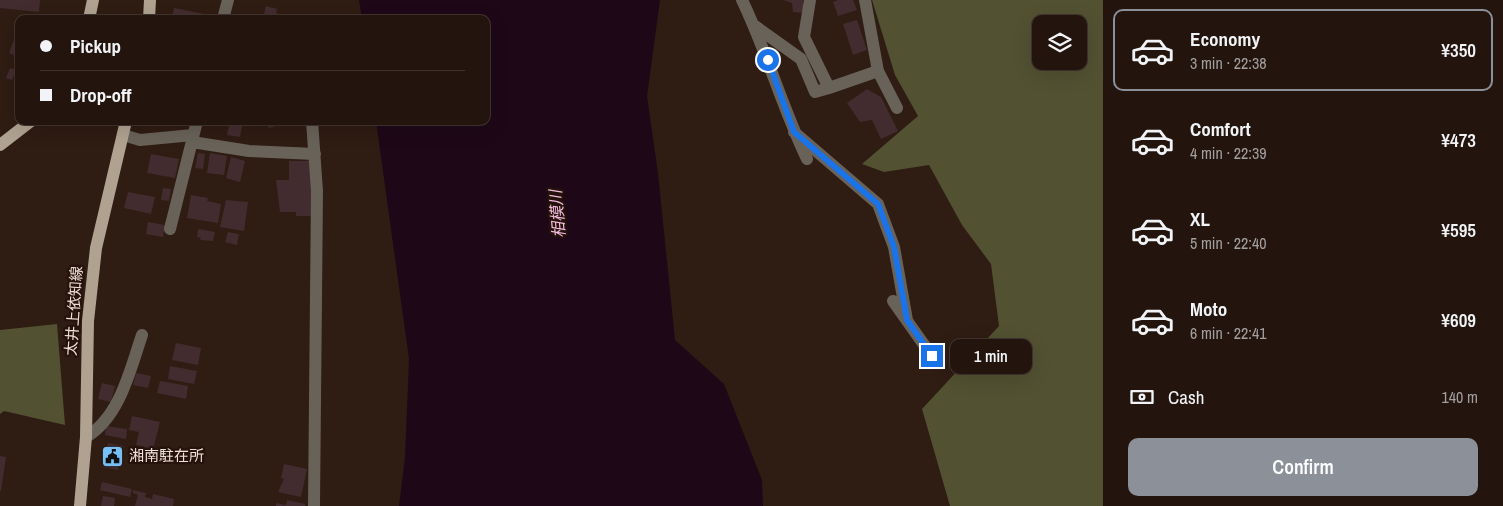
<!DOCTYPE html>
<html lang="en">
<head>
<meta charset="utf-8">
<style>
  body { margin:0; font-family:"Archivo Narrow","Noto Sans JP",sans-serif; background:#2b1e17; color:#f1f3f6; height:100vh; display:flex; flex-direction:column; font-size:19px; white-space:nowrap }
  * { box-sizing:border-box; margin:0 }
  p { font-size:16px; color:#a39f9e }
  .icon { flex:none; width:28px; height:28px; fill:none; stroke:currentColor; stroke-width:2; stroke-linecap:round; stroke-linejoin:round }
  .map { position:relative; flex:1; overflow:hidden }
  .panel { display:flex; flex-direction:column; background:#23150e; width:400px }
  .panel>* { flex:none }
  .hud { position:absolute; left:15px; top:15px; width:475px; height:110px; border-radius:10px; box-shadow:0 5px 20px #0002,0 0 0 1px #40342e; display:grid; align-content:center; height:110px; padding:0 25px; background:#23150e }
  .fabs { position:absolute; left:1032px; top:15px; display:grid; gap:10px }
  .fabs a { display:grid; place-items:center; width:55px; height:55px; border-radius:10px; background:#23150e; box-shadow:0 5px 20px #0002,0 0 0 1px #40342e; font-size:25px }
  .end { position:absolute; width:22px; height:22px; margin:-11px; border:6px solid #1a73e8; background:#fff; box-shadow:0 0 0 2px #fff }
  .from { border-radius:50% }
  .bubble { position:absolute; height:35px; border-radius:10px; background:#23150e; box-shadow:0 5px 20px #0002,0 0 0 1px #40342e; font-size:16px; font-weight:600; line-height:35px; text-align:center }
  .hud b { display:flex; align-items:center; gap:18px; height:48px; font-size:19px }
  .hud b+b { border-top:1px solid #40342e }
  .hud i { width:12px; height:12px; background:#f1f3f6 }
  ul { padding:9px 0 0; list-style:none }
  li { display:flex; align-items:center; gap:15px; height:82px; margin:0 10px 8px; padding:0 15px; border:2px solid transparent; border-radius:10px }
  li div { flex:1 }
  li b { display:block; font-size:19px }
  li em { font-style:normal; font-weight:600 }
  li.current { border-color:#8c9099 }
  li>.icon { width:45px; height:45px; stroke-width:1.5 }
  .pay { display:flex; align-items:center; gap:12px; height:55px; padding:0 25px; font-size:19px }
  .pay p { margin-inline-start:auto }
  .action { display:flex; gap:10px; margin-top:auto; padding:10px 25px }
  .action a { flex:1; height:58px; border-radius:10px; background:#8c9099; color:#fff; font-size:20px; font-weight:600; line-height:58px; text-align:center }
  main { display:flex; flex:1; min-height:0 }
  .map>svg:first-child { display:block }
  .forest { fill:#525132; fill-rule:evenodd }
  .water { fill:#1e0818 }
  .building { fill:#432c2f }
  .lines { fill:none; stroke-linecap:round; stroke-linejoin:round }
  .minor { stroke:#686259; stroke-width:12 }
  .major { stroke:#b0a290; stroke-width:12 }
  .route { stroke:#1a73e8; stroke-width:6 }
  .labels { text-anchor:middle; stroke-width:4.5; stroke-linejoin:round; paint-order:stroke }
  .street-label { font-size:15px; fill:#eee0da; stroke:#25120a }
  .poi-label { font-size:15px; fill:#eee0da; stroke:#25120a; text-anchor:start }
  .water-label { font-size:16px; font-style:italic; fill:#f4bee2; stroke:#25120a }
</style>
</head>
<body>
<main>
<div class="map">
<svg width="1103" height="506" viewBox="0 0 1103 506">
  <rect width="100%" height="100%" fill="#2f1c13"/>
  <path class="forest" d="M872 0H1103V506H950L922 409 999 326 991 264 962 225 929 165 884 172 862 164 918 116 895 75ZM1041 24H1079V61H1041Z
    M57 324 65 425 4 411 0 414V330Z"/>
  <path class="water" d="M359 0H660L647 96 658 173 675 340 724 384 762 480 763 506H399L405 457 409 359 376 121H486V19H362Z"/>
  <path class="building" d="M0 0H40L39 12 0 8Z
    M783 0H803L804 13 793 12 792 3Z
    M838 0H853L857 10 838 16 833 2Z
    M266 6 277 9 276 13 279 14 278 19 263 18Z
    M174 8 214 16V19H172Z
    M857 20 867 50 853 55 843 24Z
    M17 32 19 33V57L9 53Z
    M10 68 16 70 12 80 6 78Z
    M867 89 881 97 898 131 881 139 872 120 860 122 847 103Z
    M212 121H243L240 137 227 135 229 126Z
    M267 121H289V122L269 128Z
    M198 153 205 154 203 169 195 168Z
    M210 153 227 156 224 175 207 173Z
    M151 154 179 159 175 178 147 173Z
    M231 157 245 161 240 182 226 178Z
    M289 161H311L313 216H296V212H280L276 180H289Z
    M163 188 171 189 169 201 161 200Z
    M128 192 155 197 151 214 124 208Z
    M191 195 208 198 207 201 221 204 218 223 187 218Z
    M226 200 248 202 244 231 220 227Z
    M148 222 165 225 163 237 146 234Z
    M198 229 215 232 213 241 200 240 201 238 197 237Z
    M228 232 239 234 237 245 225 242Z
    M176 343 201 348 198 365 172 360Z
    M170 366 197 371 194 384 168 379Z
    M136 373 151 376 148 388 133 385Z
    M160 381 188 386 186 399 157 393Z
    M102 383 115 386 111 402 98 399Z
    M132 416 160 422 153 449 136 445 139 432 129 430Z
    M106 426 127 429 126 439 105 435Z
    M108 443 123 446 118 470 103 467Z
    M0 456 6 457 1 491H0Z
    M284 464 307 469 301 497 278 492 284 479 281 478Z
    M102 482 132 489 130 497 100 490Z
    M133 490 146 493 145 497 152 499 153 494 174 499 173 506H135L138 495 133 493Z
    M103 496 115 498 114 506H101Z
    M287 500 305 504V506H276V503L286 505Z"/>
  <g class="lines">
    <path class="minor" d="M742 0C767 52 782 107 807 159
      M810 0 804 37 829 88 878 71 865 0
      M223 19 228 0
      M755 26 801 59 815 92 829 88
      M878 71 897 108
      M312 121 317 191 314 506
      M794 132 878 204 894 247 907 320
      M123 135 140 140 193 135
      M192 142 249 151 315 154
      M170 229 197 121
      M893 301 932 356
      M86 437C120 417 130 370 142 335"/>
    <path class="major" d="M89 19 93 0
      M149 19 150 0
      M0 145 31 121
      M80 506 86 437 88 321 96 248 126 121"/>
  </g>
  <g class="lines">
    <path class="route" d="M768 60 794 132 878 204 894 247 907 320 932 356"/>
  </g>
  <defs>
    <symbol id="civic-square" viewBox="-11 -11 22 22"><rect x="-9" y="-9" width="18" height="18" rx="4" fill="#77bff7" stroke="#25120a"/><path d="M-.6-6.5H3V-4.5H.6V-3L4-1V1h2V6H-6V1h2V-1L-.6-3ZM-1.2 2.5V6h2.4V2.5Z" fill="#111"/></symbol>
  </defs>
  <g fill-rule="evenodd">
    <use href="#civic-square" x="100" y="444" width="25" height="25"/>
  </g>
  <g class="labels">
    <g class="street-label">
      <text transform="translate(74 311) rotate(-86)" y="5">太井上依知線</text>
    </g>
    <g class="poi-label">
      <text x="129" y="461">湘南駐在所</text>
    </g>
    <g class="water-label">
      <text transform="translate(557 214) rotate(-95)" y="6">相模川</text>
    </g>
  </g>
</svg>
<div class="fabs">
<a><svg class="icon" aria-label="layers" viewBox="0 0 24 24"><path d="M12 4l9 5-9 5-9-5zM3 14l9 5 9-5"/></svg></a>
</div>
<i class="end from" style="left:768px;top:60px"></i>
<i class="end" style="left:932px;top:356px"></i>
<div class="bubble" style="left:950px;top:339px;width:82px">1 min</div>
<div class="hud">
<b><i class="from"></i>Pickup</b>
<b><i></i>Drop-off</b>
</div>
</div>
<section class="panel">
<ul>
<li class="current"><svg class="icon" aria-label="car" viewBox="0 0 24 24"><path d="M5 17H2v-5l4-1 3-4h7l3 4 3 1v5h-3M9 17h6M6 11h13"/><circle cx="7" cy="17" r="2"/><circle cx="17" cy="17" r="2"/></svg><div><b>Economy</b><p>3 min · 22:38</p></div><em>¥350</em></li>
<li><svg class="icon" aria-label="car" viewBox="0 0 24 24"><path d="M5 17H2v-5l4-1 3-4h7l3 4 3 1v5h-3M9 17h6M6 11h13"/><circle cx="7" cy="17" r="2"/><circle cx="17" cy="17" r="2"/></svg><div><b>Comfort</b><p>4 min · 22:39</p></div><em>¥473</em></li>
<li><svg class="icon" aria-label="car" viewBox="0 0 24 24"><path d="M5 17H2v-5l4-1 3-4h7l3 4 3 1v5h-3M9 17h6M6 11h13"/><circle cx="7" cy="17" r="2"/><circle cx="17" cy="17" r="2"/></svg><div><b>XL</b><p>5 min · 22:40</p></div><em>¥595</em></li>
<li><svg class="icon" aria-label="car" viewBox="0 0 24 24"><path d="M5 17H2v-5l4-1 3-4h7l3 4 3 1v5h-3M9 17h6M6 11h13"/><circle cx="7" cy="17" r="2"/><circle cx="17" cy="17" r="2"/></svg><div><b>Moto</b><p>6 min · 22:41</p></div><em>¥609</em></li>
</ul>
<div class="pay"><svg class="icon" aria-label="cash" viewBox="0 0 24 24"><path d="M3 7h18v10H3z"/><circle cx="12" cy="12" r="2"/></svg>Cash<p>140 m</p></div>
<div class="action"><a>Confirm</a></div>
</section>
</main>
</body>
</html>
